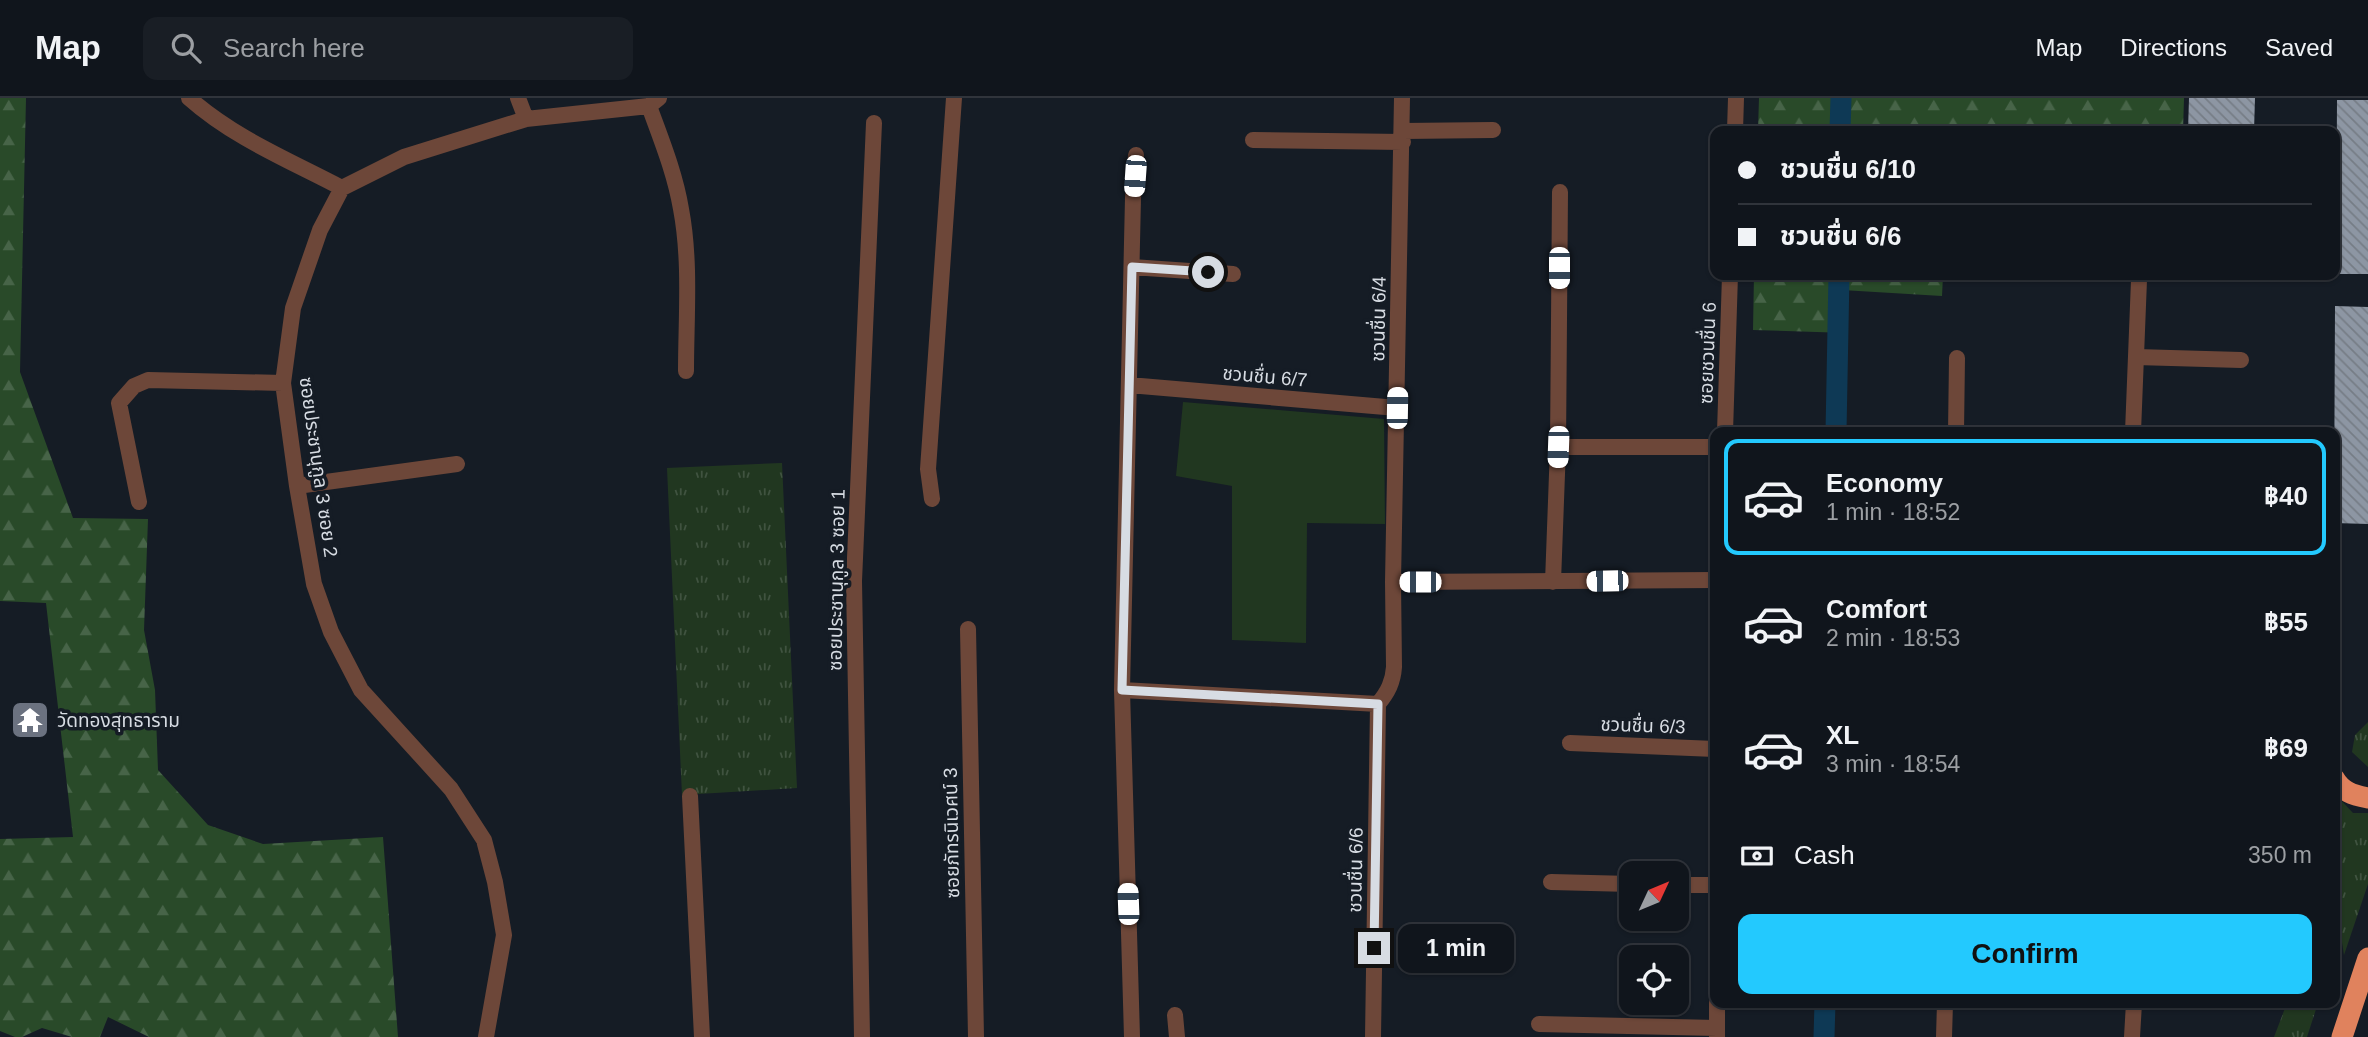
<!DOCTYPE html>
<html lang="en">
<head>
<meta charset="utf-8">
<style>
  body { margin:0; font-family:Helvetica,"Noto Sans Thai",sans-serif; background:#191e25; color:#f1f3f6; height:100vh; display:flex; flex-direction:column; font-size:26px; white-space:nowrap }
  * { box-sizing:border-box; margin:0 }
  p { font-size:23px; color:#9c9fa3 }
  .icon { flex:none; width:38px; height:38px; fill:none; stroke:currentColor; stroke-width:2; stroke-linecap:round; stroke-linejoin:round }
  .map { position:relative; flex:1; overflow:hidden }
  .panel { position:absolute; left:1710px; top:329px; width:630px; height:581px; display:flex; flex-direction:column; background:#10151c; border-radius:14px; box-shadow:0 2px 5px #0004,0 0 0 2px #30343b }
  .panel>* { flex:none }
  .guide { position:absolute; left:1710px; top:28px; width:630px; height:154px; border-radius:14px; box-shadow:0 2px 5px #0004,0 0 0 2px #30343b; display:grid; align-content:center; height:154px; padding:0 28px; background:#10151c }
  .needle { width:46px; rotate:46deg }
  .controls { position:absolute; left:1619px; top:763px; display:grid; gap:14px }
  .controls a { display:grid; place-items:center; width:70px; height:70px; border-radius:14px; background:#10151c; box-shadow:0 2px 5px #0004,0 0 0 2px #30343b; font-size:35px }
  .end { position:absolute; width:32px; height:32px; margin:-16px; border:9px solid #d7dce3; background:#111; box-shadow:0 0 0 4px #111 }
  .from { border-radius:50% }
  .bubble { position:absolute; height:49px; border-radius:14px; background:#10151c; box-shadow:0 2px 5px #0004,0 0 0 2px #30343b; font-size:23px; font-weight:800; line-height:49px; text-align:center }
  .car { position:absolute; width:21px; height:42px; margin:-21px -10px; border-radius:9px; box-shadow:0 0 5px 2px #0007; background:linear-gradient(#fff 24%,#345 0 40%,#fff 0 76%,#345 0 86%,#fff 0) }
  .guide b { display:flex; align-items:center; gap:24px; height:66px; font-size:26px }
  .guide b+b { border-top:2px solid #30343b }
  .guide i { width:18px; height:18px; background:#f1f3f6 }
  ul { padding:12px 0 0; list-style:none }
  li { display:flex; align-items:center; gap:21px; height:116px; margin:0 14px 10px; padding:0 14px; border:4px solid transparent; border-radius:14px }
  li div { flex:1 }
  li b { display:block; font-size:26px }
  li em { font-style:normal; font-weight:800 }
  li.active { border-color:#23c9fe }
  li>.icon { width:63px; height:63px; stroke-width:1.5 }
  .pay { display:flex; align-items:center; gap:18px; height:77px; padding:0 28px; font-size:26px }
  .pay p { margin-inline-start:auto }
  .primary-button { display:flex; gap:14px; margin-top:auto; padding:14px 28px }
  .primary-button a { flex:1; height:80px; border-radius:14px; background:#23c9fe; color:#111; font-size:28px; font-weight:800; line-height:80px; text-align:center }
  header { display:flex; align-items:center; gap:42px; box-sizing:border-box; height:98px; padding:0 35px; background:#10151c; border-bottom:2px solid #30343b }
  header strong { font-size:33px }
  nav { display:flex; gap:38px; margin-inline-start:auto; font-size:24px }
  .search { width:490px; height:63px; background:#191e25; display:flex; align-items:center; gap:18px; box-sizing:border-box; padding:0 24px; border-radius:14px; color:#9c9fa3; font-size:26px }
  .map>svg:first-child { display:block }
  .grass { fill:url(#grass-tufts) }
  .forest { fill:url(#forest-firs) }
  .green { fill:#213720 }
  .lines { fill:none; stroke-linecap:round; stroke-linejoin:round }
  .canal { stroke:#0e3955; stroke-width:21 }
  .building { fill:url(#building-back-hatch) }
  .street { stroke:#6d4739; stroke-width:16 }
  .highway { stroke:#e0825d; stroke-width:21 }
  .route { stroke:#d7dce3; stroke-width:9 }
  .labels { text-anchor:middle; stroke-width:7; stroke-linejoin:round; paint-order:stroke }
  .street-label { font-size:19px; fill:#d7dce3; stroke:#151c25 }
  .poi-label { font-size:19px; fill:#d7dce3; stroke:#151c25; text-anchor:start }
</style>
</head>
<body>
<header>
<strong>Map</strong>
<div class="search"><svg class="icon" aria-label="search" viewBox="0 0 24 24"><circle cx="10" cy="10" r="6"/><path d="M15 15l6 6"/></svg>Search here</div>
<nav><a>Map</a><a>Directions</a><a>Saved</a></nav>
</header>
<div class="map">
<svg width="2368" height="939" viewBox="0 0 2368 939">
  <defs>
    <pattern id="grass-tufts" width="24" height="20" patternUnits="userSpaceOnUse" patternTransform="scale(1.75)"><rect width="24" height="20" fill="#213720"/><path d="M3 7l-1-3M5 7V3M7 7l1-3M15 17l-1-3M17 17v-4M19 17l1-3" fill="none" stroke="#405340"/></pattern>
    <pattern id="forest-firs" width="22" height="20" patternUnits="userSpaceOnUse" patternTransform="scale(1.75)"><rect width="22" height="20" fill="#294a29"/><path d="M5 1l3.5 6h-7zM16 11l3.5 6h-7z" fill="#476448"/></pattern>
    <pattern id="building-back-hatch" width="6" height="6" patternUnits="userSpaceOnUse" patternTransform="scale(1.75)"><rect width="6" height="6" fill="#8d96a3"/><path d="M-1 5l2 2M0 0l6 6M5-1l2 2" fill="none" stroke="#767d86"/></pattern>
  </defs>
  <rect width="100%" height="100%" fill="#151c25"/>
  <path class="grass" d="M782 365 797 690 682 697 667 370Z
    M2368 624V669L2352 654 2355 637Z
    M2334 695 2353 715H2368V786L2344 857 2334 793Z
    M2287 905H2318L2307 939H2274Z"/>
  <path class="forest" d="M0 0H26L20 274 73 420 148 421 144 532 155 592 158 672 208 727 263 746 383 739 398 939H149L108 919 100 939H72L42 930 22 939H15L0 933V741L73 739 46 505 0 503Z
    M1759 0H2184L2183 33H1758Z
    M1754 177H1943L1942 198 1842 192 1848 235 1753 232Z"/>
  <path class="green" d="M1183 304 1384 321 1385 426 1307 425 1306 545 1232 542V388L1176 378Z"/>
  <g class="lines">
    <path class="canal" d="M1840 33 1841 0
      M1836 334 1839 177
      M1824 939 1825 905"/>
  </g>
  <path class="building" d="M2189 0H2255L2254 33H2188Z
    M2337 2H2368V176H2336Z
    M2335 208 2368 209V426L2334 425Z"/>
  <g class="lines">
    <path class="street" d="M189 0C234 40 289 62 342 90
      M518 0 526 21
      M649 8C661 41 675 75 681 111 691 164 686 220 686 273
      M1403 33 1493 32
      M1735 33 1736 0
      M1253 42 1403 44
      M1132 169 1233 176
      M2136 259 2241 262
      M1129 287 1397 310
      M1725 334 1730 177
      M1956 334 1957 260
      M2133 334 2139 182
      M1558 349H1715
      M297 388 457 366
      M932 401 928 371 954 0
      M139 404 119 305 134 288 148 282 283 285
      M1393 484 1715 482
      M1553 484 1558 349 1560 94
      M968 531 976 939
      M1122 592 1378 606
      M1378 606C1388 594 1393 584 1394 569L1393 484 1402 0
      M1570 645 1715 651
      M690 698 702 939
      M1551 784 1631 786
      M1676 787H1715
      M1717 905V939
      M1175 917 1177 939
      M1539 926 1717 930
      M486 939 504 837 495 784 484 742 451 691 361 592 331 534 314 486 297 388 283 285 293 210 320 132 342 90 404 59 526 21 649 8 659 0
      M862 939 854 483 874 25
      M1132 939 1122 592 1133 100 1136 57
      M1373 939 1378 606
      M1944 939 1945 905
      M2132 939 2134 905"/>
    <path class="highway" d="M2334 680C2342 694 2353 697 2368 700
      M2342 939 2368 860"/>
  </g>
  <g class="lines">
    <path class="route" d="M1208 174 1132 169 1122 592 1378 606 1374 850"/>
  </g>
  <defs>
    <symbol id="temple-square" viewBox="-11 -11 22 22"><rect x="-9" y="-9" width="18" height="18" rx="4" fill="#6b7280" stroke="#151c25"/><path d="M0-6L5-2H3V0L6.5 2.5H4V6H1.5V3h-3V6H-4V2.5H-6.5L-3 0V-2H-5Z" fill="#fff"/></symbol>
  </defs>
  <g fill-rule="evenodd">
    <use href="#temple-square" x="8" y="600" width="44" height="44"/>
  </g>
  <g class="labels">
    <g class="street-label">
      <text transform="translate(1378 221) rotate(-89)" y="7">ชวนชื่น 6/4</text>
      <text transform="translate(1707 255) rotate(-88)" y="7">ซอยชวนชื่น 6</text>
      <text transform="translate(1265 278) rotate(5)" y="7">ชวนชื่น 6/7</text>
      <text transform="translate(319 369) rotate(82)" y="7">ซอยประชานุกูล 3 ซอย 2</text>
      <text transform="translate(836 482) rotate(-89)" y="7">ซอยประชานุกูล 3 ซอย 1</text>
      <text transform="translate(1643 627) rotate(2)" y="7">ชวนชื่น 6/3</text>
      <text transform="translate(951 735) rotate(-91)" y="7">ซอยภัทรนิเวศน์ 3</text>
      <text transform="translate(1355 772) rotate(-89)" y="7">ชวนชื่น 6/6</text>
    </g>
    <g class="poi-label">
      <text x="57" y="629">วัดทองสุทธาราม</text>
    </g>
  </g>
</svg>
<div class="controls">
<a><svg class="needle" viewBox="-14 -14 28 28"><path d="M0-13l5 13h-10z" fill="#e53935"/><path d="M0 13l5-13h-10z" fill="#9c9fa3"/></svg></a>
<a><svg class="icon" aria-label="locate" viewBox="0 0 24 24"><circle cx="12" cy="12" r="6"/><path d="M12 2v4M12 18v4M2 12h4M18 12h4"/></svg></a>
</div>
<i class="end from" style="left:1208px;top:174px"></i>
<i class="end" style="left:1374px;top:850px"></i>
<div class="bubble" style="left:1398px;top:826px;width:116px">1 min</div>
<i class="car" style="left:1135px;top:78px;rotate:184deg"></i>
<i class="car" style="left:1559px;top:170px;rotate:180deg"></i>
<i class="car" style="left:1397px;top:310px;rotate:1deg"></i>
<i class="car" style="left:1558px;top:349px;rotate:182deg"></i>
<i class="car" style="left:1607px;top:483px;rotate:269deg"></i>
<i class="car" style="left:1420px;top:484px;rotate:270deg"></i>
<i class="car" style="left:1128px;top:806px;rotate:358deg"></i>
<div class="guide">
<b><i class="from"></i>ชวนชื่น 6/10</b>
<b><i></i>ชวนชื่น 6/6</b>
</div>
<section class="panel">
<ul>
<li class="active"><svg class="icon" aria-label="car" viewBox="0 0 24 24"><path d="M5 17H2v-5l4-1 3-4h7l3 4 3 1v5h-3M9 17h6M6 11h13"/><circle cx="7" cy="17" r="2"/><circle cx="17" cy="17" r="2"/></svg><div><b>Economy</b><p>1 min · 18:52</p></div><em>฿40</em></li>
<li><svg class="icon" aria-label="car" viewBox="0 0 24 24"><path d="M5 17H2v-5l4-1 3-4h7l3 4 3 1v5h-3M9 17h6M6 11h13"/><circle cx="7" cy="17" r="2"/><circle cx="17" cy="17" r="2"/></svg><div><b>Comfort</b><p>2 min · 18:53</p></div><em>฿55</em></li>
<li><svg class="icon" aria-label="car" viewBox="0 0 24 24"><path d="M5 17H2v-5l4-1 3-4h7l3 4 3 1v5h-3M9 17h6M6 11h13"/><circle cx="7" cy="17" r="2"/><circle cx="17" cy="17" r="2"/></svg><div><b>XL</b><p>3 min · 18:54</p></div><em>฿69</em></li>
</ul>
<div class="pay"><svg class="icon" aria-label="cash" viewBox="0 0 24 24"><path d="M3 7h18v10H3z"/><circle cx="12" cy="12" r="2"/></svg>Cash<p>350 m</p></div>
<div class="primary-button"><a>Confirm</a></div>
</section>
</div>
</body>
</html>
